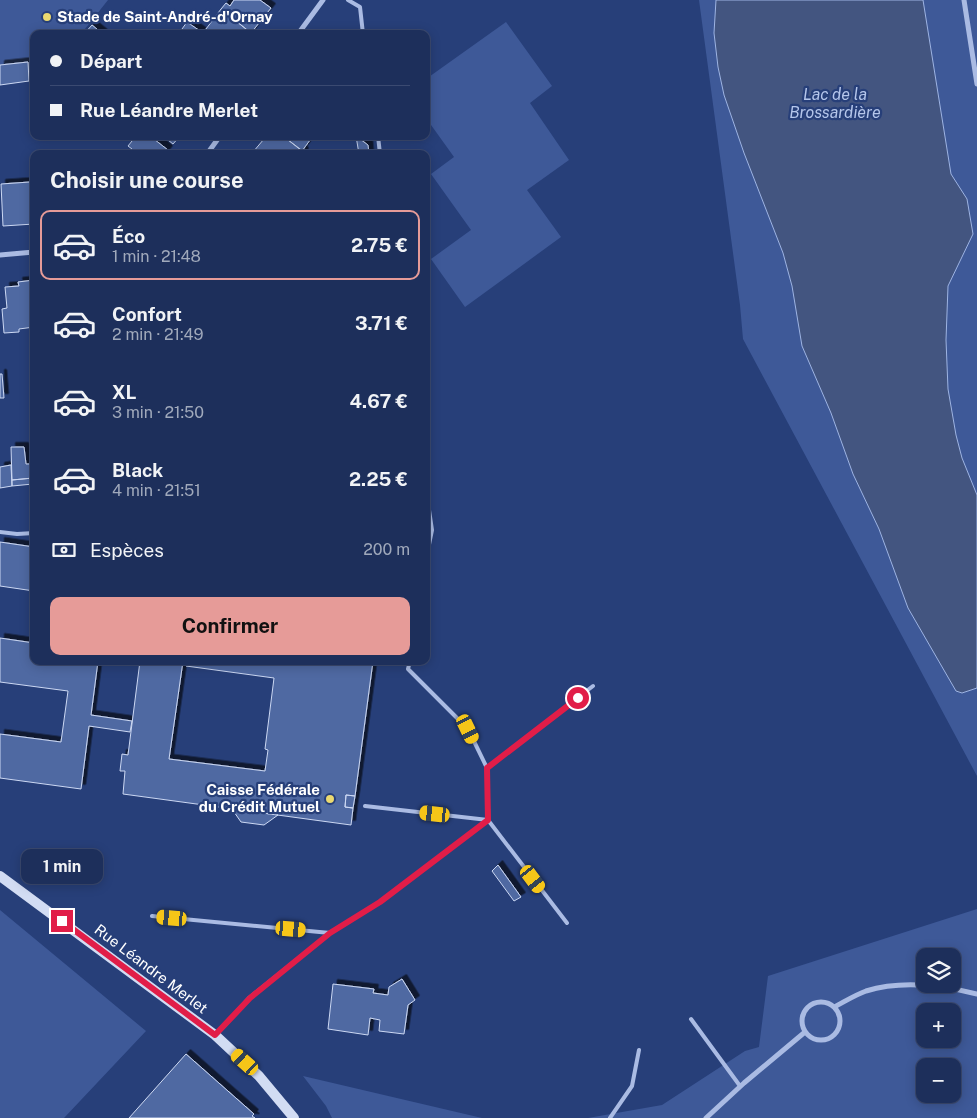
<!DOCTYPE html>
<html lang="fr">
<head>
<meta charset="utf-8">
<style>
  body { margin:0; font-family:"Public Sans",sans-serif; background:#253761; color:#f1f3f6; height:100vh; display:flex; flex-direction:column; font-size:19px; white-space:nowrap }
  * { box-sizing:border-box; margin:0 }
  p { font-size:16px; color:#a0a9bb }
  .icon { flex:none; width:28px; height:28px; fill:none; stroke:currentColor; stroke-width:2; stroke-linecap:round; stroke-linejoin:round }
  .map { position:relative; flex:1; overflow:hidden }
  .panel { position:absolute; left:30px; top:150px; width:400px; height:515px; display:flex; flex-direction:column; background:#1d2f5b; border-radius:10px; box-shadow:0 2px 12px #0003,0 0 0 1px #3b4a71 }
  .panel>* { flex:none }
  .banner { position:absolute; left:30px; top:30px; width:400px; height:110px; border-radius:10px; box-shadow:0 2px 12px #0003,0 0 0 1px #3b4a71; display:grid; align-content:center; height:110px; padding:0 20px; background:#1d2f5b }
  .tools { position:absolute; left:916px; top:948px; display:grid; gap:10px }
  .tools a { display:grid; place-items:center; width:45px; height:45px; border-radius:10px; background:#1d2f5b; box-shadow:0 2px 12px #0003,0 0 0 1px #3b4a71; font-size:25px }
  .end { position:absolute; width:22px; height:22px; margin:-11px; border:6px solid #e11d48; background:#fff; box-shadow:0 0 0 2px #fff }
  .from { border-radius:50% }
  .bubble { position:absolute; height:35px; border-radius:10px; background:#1d2f5b; box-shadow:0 2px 12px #0003,0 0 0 1px #3b4a71; font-size:16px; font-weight:700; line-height:35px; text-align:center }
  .car { position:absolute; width:15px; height:30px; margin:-15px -8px; border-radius:6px; box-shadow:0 0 4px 1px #0007; background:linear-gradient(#f5c518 24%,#345 0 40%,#f5c518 0 76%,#345 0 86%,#f5c518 0) }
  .banner b { display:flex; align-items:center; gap:18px; height:48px; font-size:19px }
  .banner b+b { border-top:1px solid #3b4a71 }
  .banner i { width:12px; height:12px; background:#f1f3f6 }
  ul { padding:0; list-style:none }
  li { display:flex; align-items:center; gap:15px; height:70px; margin:0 10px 8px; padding:0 10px; border:2px solid transparent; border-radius:10px }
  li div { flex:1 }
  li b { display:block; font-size:19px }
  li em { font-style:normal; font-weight:700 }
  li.on { border-color:#e69b98 }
  li>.icon { width:45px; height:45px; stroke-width:1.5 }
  h2 { padding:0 20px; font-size:22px; line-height:60px }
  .pay { display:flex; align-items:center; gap:12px; height:55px; padding:0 20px; font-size:19px }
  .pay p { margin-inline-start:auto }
  .action { display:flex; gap:10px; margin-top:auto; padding:10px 20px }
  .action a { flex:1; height:58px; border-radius:10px; background:#e69b98; color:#111; font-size:20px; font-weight:700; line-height:58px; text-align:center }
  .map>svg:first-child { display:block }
  .green { fill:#3e5998; fill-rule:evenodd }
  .water { fill:#435580; stroke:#9eb4e3 }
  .building { fill:#4f69a2; stroke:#ccd8f3; filter:url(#shadow) }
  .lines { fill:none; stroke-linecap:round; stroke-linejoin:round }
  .lane { stroke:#aabbe3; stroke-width:4 }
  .street { stroke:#aabbe3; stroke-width:5 }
  .secondary { stroke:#d2dcf3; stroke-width:10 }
  .route { stroke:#e11d48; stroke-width:6 }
  .poi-dot { fill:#ebd970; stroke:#273f79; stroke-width:2 }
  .labels { text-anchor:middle; stroke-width:4.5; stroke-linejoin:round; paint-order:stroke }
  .poi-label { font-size:15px; font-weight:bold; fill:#fff; stroke:#273f79; text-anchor:start }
  .street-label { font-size:15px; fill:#fff; stroke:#273f79 }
  .water-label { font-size:16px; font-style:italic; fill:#b5c6eb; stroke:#273f79 }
</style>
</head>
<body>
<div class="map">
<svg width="977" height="1118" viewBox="0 0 977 1118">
  <defs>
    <filter id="shadow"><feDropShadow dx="4.5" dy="-4.5" stdDeviation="0" flood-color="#0009"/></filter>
  </defs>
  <rect width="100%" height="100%" fill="#273f79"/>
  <path class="green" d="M0 0H108L81 34H34V61L0 65Z
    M699 0H977V776L743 339 740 305Z
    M506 22 552 86 530 103 569 160 527 190 561 237 465 307 431 259 471 230 431 174 454 157 426 118V79Z
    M977 909V1118H560H588L662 1105 745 1051 759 1047 768 976ZM925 956H952V984H925ZM925 1011H952V1039H925ZM925 1066H952V1094H925Z
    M0 910 146 1031 64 1118H0Z
    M303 1076 482 1118H332L326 1106Z"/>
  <path class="water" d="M716 0H923L951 174 967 199 973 234 948 286 946 340 948 389 956 435 962 458 977 495V688L962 693 956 691 908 608 879 529 853 474 831 413 802 346 792 286 783 253 744 153 724 95 718 67 714 33Z"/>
  <path class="building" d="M234 0H260L271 8 251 33 221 9 226 3 230 6Z
    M221 9 251 33V34H188L182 29 187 22 203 33Z
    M92 25 103 34H84Z
    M28 62 29 81 0 85V65Z
    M136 136H150L168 150 165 154H128L132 149 128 146Z
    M163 136H180L173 144Z
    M269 136H283L304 152 303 154H255L253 152 264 139 266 141Z
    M283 136H313L302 151Z
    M356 136 368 145 369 154H359Z
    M30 182V188H33L34 224 3 226 1 184Z
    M34 280V327L19 329V332L4 333 2 309 7 308 5 287 19 286 18 282Z
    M0 374H2L4 398H0Z
    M11 447H24L26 464H32L33 478 12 480Z
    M11 465 12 486 0 488V467Z
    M33 478V484L12 486V480Z
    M0 542 34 547V591L0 586Z
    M0 638 34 643V661H98L91 715 132 721 130 732 89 726 81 789 0 778V734L61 742 68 691 0 682Z
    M140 661H183L169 759 265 771 268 750 265 749 274 678 186 666 187 661H373L355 796 346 795 345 807 353 808 351 825 123 794 125 771H120L122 754 128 755Z
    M346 795 355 796 353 808 345 807Z
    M232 809 278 815 264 825 241 822Z
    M498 865 521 897 514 901 492 871Z
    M402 979 415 1000 408 1005 404 1034 379 1031 380 1020 370 1018 368 1035 328 1029 333 984 374 989 373 993 388 995 389 987Z
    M186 1054 254 1114 252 1116 255 1118H129Z"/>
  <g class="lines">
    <path class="lane" d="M348 0 360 7 363 34
      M378 136 380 154
      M426 490 432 530 426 559
      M0 532 17 534 34 533
      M410 661 408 669 468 729 487 768
      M365 806 488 820
      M152 916 330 933
      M567 923 488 820 487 768 593 686
      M691 1019 740 1086
      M216 1035 249 998 330 933 380 902 488 820
      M610 1118 632 1086 639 1050"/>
    <path class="street" d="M964 0 977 84
      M298 34 323 0
      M207 154 220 136
      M0 255 34 252
      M802 1021a19 19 0 1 1 38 0a19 19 0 1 1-38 0Z
      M834 1007C844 1002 855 995 866 991 902 980 941 985 977 994
      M706 1118 744 1083 805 1032"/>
    <path class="secondary" d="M0 876 215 1035 259 1076 294 1118"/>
  </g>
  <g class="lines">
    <path class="route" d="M62 921 215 1035 250 998 330 933 380 902 488 820 487 768 578 698"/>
  </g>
  <g class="poi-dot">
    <circle cx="47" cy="17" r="5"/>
    <circle cx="330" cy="799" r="5"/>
  </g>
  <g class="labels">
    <g class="poi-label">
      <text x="57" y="22">Stade de Saint-André-d'Ornay</text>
      <text x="320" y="795" text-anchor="end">Caisse Fédérale<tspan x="320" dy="17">du Crédit Mutuel</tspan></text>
    </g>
    <g class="street-label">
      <text transform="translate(151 969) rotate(37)" y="5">Rue Léandre Merlet</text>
    </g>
    <g class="water-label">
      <text x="835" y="100">Lac de la<tspan x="835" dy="18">Brossardière</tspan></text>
    </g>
  </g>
</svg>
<div class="tools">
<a><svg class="icon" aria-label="layers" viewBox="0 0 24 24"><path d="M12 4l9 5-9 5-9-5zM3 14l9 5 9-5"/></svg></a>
<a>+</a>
<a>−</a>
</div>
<i class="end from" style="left:578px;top:698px"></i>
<i class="end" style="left:62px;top:921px"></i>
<div class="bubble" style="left:21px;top:849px;width:82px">1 min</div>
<i class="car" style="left:468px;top:729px;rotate:154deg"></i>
<i class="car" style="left:435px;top:814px;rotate:276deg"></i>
<i class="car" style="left:533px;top:879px;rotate:143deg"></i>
<i class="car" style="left:172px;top:918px;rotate:275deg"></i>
<i class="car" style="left:291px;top:929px;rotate:95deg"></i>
<i class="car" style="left:245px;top:1062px;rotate:312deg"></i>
<div class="banner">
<b><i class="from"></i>Départ</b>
<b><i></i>Rue Léandre Merlet</b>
</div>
<section class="panel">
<h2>Choisir une course</h2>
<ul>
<li class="on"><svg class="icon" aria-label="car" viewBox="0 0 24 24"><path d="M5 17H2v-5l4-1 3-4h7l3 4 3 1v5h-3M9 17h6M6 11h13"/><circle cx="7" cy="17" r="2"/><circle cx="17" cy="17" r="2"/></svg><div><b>Éco</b><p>1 min · 21:48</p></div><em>2.75 €</em></li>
<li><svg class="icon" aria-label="car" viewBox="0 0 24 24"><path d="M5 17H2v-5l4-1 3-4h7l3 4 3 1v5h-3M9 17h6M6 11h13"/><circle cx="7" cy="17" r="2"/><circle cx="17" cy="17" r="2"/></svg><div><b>Confort</b><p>2 min · 21:49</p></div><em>3.71 €</em></li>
<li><svg class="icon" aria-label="car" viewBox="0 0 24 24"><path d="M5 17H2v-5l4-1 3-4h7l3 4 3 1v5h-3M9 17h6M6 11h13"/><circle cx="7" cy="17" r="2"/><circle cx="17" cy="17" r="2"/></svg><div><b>XL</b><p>3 min · 21:50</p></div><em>4.67 €</em></li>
<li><svg class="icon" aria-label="car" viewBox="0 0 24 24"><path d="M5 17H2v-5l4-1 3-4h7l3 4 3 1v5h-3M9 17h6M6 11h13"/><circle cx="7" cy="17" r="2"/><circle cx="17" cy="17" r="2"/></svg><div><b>Black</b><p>4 min · 21:51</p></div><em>2.25 €</em></li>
</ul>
<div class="pay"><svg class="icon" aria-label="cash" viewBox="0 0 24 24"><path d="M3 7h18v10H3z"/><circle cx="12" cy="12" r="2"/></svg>Espèces<p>200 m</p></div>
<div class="action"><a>Confirmer</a></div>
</section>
</div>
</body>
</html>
